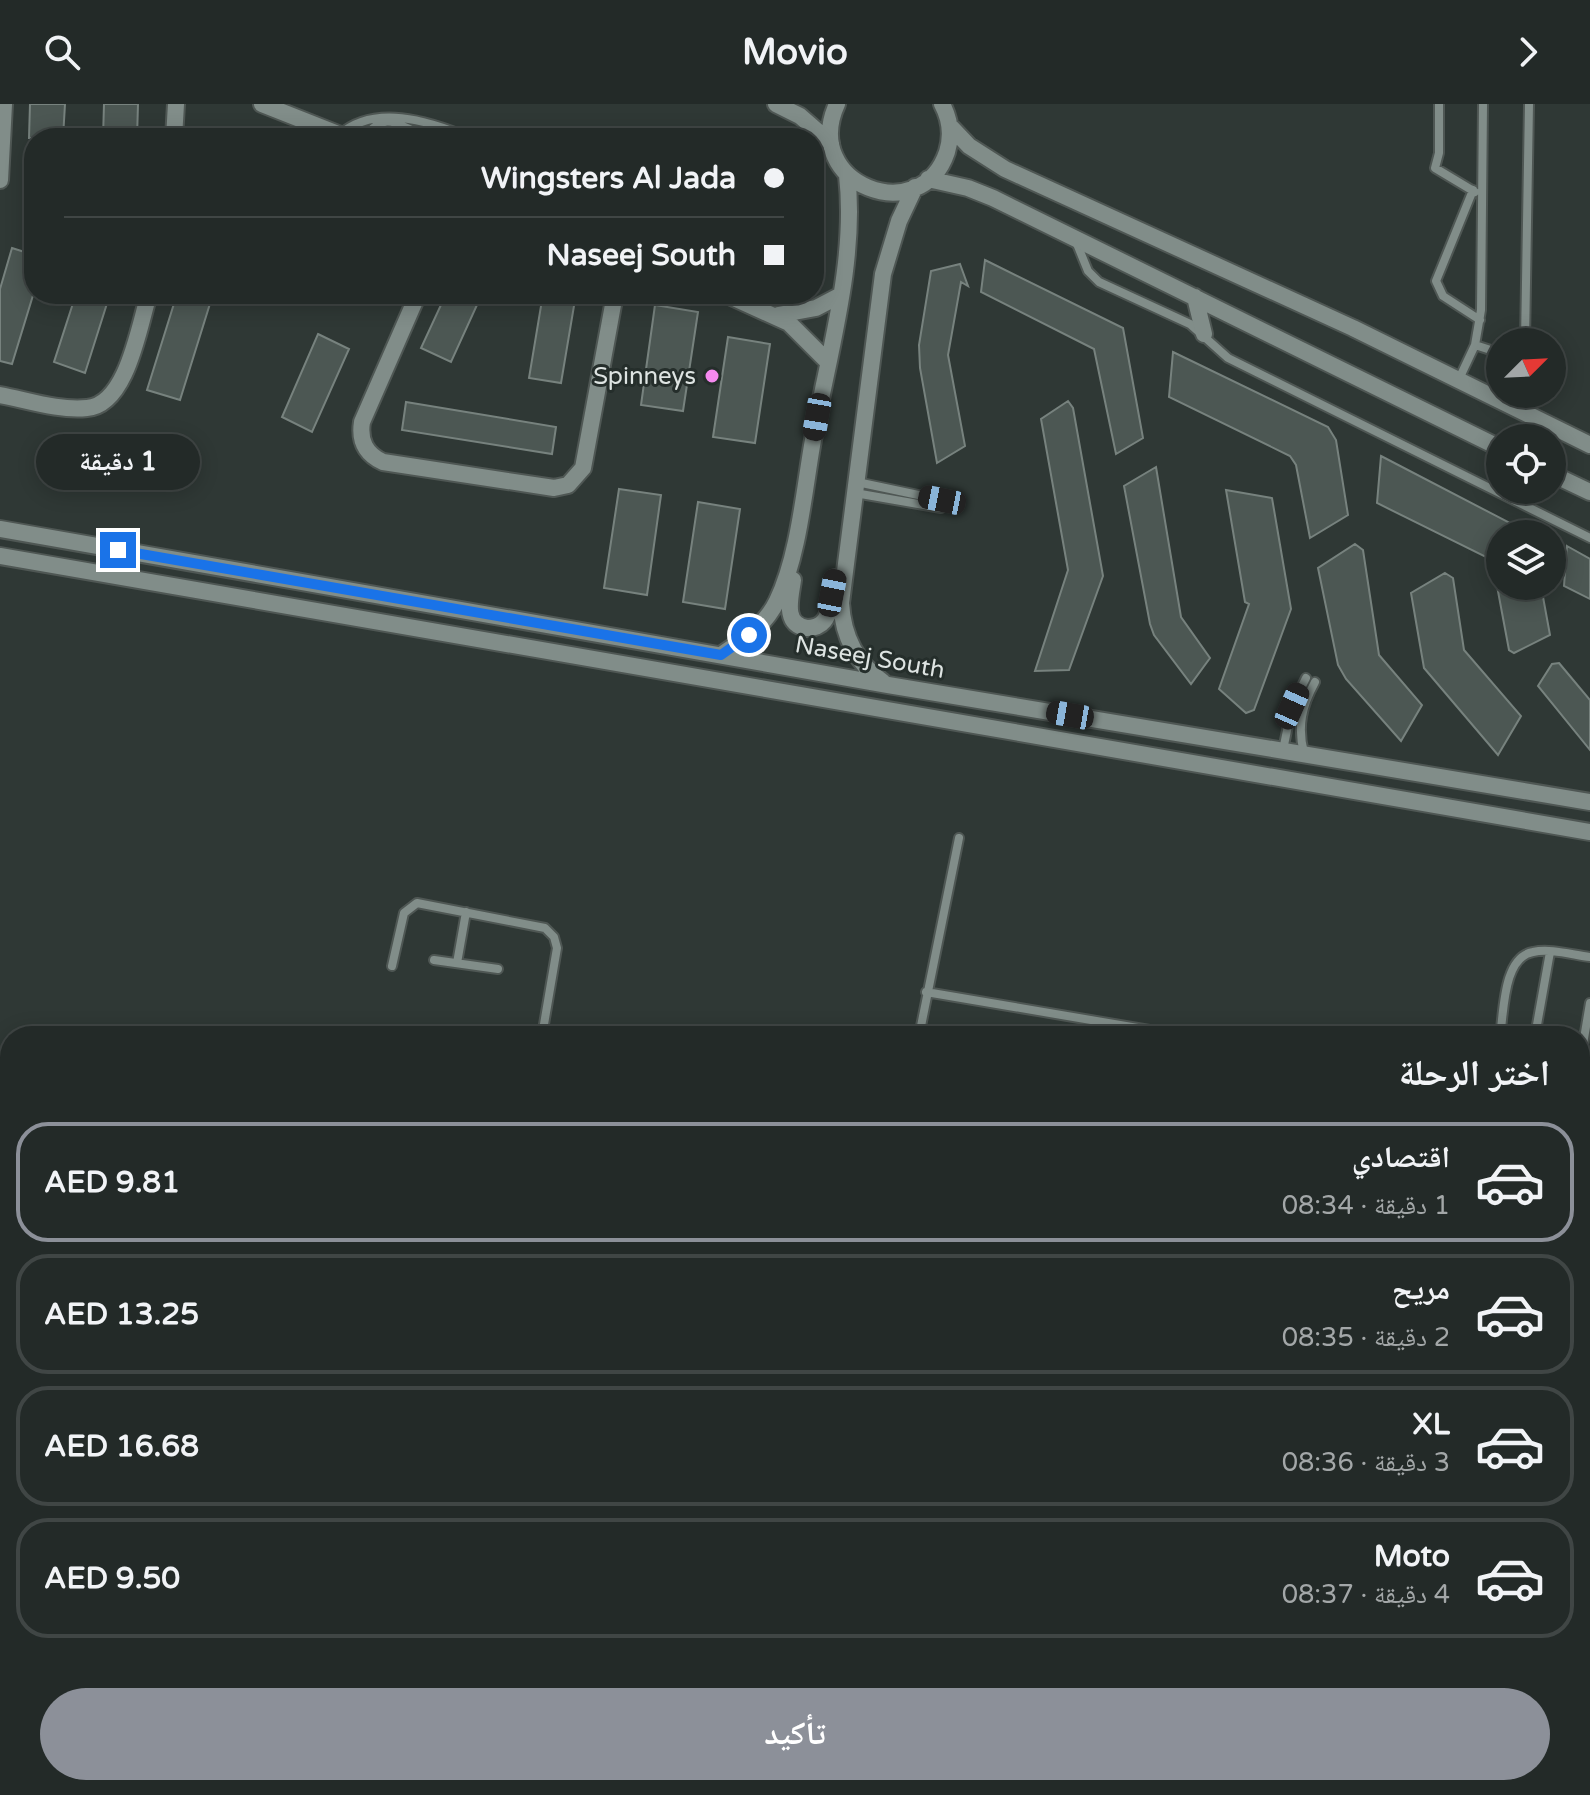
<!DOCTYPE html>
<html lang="ar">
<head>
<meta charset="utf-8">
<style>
  body { margin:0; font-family:"Varela Round","Noto Naskh Arabic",sans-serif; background:#2b3230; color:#f1f3f6; direction:rtl; height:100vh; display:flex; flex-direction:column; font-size:30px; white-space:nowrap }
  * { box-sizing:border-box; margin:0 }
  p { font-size:26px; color:#a3a7a8 }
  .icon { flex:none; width:44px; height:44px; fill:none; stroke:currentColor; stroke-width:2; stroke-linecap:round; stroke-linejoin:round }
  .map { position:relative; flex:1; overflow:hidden; direction:ltr }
  .panel { position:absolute; left:0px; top:922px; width:1590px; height:770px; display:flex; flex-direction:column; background:#232a28; border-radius:32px 32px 0 0; box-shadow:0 4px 20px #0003,0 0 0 2px #404645; direction:rtl }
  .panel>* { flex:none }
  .banner { position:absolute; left:24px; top:24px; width:800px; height:176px; border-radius:32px; box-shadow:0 4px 20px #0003,0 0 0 2px #404645; direction:rtl; display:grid; align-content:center; height:176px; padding:0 40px; background:#232a28 }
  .needle { width:52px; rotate:66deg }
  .buttons { position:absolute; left:1486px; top:224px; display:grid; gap:16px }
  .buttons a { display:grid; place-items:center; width:80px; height:80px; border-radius:50%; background:#232a28; box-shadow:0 4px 20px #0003,0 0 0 2px #404645; font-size:40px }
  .end { position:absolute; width:36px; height:36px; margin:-18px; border:10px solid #1a73e8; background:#fff; box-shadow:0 0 0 4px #fff }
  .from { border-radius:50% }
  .bubble { position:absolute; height:56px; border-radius:28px; background:#232a28; box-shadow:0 4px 20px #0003,0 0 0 2px #404645; font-size:26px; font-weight:800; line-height:56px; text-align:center; direction:rtl }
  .car { position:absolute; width:24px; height:48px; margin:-24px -12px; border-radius:10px; box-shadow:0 0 6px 2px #0007; background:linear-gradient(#222 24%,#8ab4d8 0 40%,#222 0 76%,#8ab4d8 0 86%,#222 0) }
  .banner b { display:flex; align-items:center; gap:28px; height:76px; font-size:30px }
  .banner b+b { border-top:2px solid #404645 }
  .banner i { width:20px; height:20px; background:#f1f3f6 }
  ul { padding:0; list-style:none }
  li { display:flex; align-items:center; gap:24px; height:120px; margin:0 16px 12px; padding:0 24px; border:4px solid #404645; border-radius:32px }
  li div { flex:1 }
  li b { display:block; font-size:30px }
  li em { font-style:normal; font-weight:800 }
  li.active { border-color:#8c9099 }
  li>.icon { width:72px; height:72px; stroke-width:1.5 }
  h2 { padding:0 40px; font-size:36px; line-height:96px }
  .button { display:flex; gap:16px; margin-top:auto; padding:16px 40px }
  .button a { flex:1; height:92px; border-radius:48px; background:#8c9099; color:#fff; font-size:32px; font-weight:800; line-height:92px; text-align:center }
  header { display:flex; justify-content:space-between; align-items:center; height:104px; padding:0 40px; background:#232a28; font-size:36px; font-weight:800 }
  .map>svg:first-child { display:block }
  .building { fill:#4c5753; stroke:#77827e; stroke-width:2 }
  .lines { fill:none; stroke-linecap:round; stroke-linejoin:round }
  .service-casing { stroke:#4f5754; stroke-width:12 }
  .minor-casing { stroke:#4f5754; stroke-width:20 }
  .service { stroke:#818d89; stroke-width:8 }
  .minor { stroke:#818d89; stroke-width:16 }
  .route { stroke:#1a73e8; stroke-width:10 }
  .poi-dot { fill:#f589ef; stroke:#252e2b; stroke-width:3 }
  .labels { text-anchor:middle; stroke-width:6; stroke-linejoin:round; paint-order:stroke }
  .poi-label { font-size:24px; fill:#dee4e2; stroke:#252e2b; text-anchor:end }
  .street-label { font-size:24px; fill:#dee4e2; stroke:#252e2b }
</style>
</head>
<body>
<header><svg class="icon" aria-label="forward" viewBox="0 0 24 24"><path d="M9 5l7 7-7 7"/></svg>Movio<svg class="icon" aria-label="search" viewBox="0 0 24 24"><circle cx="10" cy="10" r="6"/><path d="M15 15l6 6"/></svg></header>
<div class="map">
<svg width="1590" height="1691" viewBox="0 0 1590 1691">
  <rect width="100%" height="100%" fill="#2f3835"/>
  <path class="building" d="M30 0H65L63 34H29Z
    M104 0H138L137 34H103Z
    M12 144 34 151V188L12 260 0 257V185Z
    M985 156 1123 224 1143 334 1116 350 1094 245 981 188Z
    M960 160 968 182 961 178 948 251 965 342 937 359 920 264 919 241 931 167Z
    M76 190H110L85 269 54 258Z
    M177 190H213L180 296 147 286Z
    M446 190H482L451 258 421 244Z
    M543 190H576L561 279 529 274Z
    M655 201 698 208 683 307 641 301Z
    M318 230 349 245 312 328 282 313Z
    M728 233 770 240 755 339 713 333Z
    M1173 248 1328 323 1336 336 1348 411 1310 434 1296 361 1290 352 1169 293Z
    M1068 297 1073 304 1103 472 1069 566 1035 567 1068 466 1041 315Z
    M406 298 556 323 552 350 402 326Z
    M1381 352 1531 430H1500V460L1377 399Z
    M1156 363 1181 513 1210 554 1191 580 1154 531 1150 520 1124 382Z
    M619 385 661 391 647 491 604 484Z
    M1226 386 1272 394 1291 505 1254 606 1246 609 1219 585 1249 500 1245 498Z
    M698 398 740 405 725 505 683 498Z
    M1355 440 1363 446 1379 551 1422 601 1401 637 1346 575 1338 561 1318 464Z
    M1567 442 1590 455V495L1564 482Z
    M1445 469 1453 474 1464 546 1521 612 1498 651 1424 564 1411 489Z
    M1497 482H1541L1550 531 1514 549 1509 546Z
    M1559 559 1590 596V646L1538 582 1552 560Z"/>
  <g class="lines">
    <defs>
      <path id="service" d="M1439 0V49L1435 64 1475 88
        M339 31C374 0 427 16 470 34
        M363 34C385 9 391 17 418 29
        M1473 86 1436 177 1443 192 1480 216
        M1075 135 1088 167 1099 178 1190 220 1228 254 1590 434
        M1525 238 1529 0
        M1475 241 1500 249
        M1459 275 1475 241 1481 206 1483 0
        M857 378 942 396
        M855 389 941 404
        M1283 646 1292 602 1306 574
        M1304 649C1297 622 1302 602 1315 578
        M434 856 498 865
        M457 859 466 808
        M392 862 404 809 417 799 545 824 554 833 557 844 542 932
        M926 888 1185 932
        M919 932 959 734
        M1500 932C1504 908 1503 853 1533 848 1550 844 1573 851 1590 853
        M1535 932 1550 848
        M1580 958 1590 899
        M1580 1254 1590 1197
        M409 1691 411 1682
        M785 1691 786 1682
        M1383 1691V1682"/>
      <path id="minor" d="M262 0 348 34
        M776 0 800 12 831 39
        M837 0C800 81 921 126 947 48 952 32 950 15 942 0
        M950 22 969 42 1005 65 1353 224 1590 341
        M174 34 176 0
        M928 75 968 84 993 94 1500 344
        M0 76 4 0
        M418 190 362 318C359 337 366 350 383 358L554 384 568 381 583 364 615 190
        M725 190 789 219 827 257
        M1195 193 1204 230
        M778 211 816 204 839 192
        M0 291C27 296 59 307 87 304 127 301 139 222 149 190
        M1552 370 1590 388
        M0 425 888 581 1590 698
        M0 452 1590 728
        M793 476C791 492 782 521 807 524 813 524 820 522 824 517 832 507 832 487 835 474
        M721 551C743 536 765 522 777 497 799 451 804 386 813 336 828 251 857 157 847 71
        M883 578C856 559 843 532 841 499L883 170 899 117 915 83
        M0 1257 10 1259
        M0 1351 10 1353
        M1580 1544 1590 1531
        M1580 1637 1590 1651"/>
    </defs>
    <use href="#service" class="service-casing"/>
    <use href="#minor" class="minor-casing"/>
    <use href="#service" class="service"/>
    <use href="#minor" class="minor"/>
  </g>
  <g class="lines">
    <path class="route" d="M118 446 721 551 749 531"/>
  </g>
  <circle class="poi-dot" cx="712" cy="272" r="8"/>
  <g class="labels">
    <g class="poi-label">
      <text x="696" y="280">Spinneys</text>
    </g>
    <g class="street-label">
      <text transform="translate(870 553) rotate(10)" y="8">Naseej South</text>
    </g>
  </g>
</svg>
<div class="buttons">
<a><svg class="needle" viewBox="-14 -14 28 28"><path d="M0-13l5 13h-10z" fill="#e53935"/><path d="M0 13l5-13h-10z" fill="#a3a7a8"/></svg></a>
<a><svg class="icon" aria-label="locate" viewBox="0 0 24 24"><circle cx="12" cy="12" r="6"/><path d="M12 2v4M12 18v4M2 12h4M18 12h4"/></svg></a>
<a><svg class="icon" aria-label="layers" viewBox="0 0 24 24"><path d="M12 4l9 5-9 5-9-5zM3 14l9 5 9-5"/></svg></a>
</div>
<i class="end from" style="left:749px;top:531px"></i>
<i class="end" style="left:118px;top:446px"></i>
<div class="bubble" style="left:36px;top:330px;width:164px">1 دقيقة</div>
<i class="car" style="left:817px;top:313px;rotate:190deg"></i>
<i class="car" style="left:942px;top:396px;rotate:281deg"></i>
<i class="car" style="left:832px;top:489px;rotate:11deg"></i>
<i class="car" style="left:1292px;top:602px;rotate:24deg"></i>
<i class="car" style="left:1070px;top:611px;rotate:280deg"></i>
<div class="banner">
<b><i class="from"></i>Wingsters Al Jada</b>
<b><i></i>Naseej South</b>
</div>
<section class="panel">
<h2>اختر الرحلة</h2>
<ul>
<li class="active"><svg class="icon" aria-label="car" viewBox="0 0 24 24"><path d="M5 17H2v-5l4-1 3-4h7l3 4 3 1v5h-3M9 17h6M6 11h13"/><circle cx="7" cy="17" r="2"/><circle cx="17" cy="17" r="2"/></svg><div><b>اقتصادي</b><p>1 دقيقة · 08:34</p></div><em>AED 9.81</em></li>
<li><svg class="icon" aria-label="car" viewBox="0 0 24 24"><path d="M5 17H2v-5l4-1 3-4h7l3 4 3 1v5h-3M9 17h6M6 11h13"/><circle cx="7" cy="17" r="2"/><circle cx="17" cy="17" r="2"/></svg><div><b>مريح</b><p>2 دقيقة · 08:35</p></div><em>AED 13.25</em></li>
<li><svg class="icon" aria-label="car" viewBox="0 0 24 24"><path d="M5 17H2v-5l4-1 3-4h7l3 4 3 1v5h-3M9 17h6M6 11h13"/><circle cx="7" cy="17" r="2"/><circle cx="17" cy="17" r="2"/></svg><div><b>XL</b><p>3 دقيقة · 08:36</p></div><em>AED 16.68</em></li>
<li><svg class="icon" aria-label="car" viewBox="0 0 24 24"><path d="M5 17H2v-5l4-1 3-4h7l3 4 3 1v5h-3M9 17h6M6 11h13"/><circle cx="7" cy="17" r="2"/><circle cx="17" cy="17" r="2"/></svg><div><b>Moto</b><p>4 دقيقة · 08:37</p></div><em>AED 9.50</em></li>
</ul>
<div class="button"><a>تأكيد</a></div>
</section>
</div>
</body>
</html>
